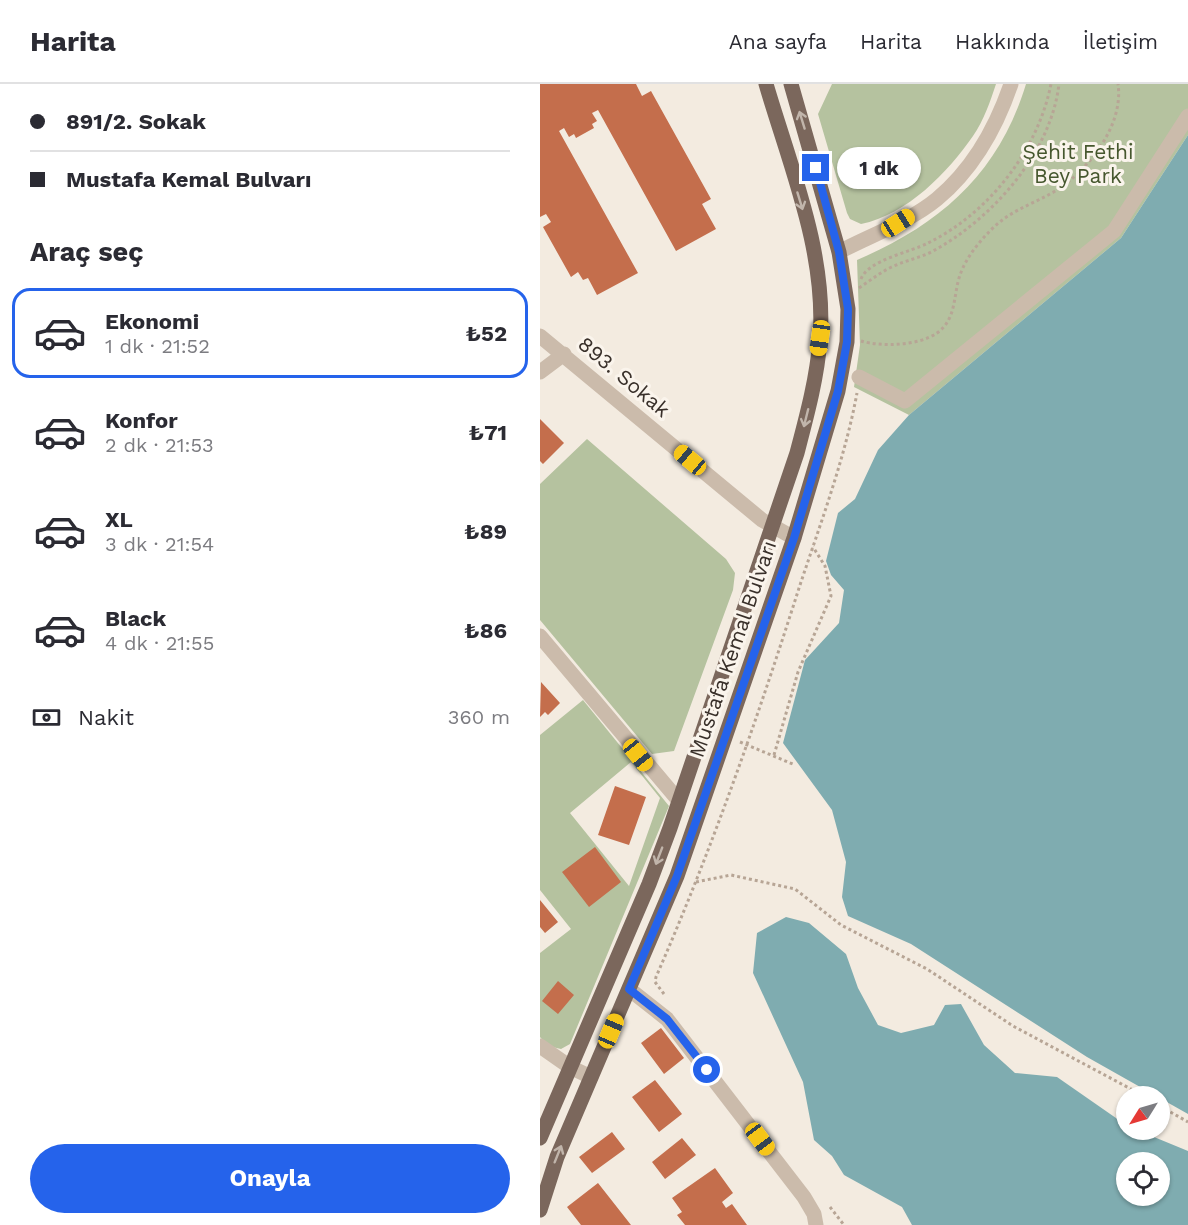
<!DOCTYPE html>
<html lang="tr">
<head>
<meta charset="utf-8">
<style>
  body { margin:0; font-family:"Work Sans",sans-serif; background:#f2f2f3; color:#2b2b33; height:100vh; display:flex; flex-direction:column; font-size:22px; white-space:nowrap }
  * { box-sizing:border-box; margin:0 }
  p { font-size:20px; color:#7c7c81 }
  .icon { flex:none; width:33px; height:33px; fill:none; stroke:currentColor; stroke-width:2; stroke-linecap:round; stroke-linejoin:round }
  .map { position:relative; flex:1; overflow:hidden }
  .drawer { display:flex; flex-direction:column; background:#fff; width:540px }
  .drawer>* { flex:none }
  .hud { display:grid; align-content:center; height:132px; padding:0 30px; background:#fff }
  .needle { width:39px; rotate:233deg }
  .tools { position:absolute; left:576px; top:1002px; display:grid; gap:12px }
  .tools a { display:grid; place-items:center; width:54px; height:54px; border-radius:50%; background:#fff; box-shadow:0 2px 4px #0004; font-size:30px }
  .end { position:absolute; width:27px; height:27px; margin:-14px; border:8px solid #2563eb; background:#fff; box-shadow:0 0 0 3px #fff }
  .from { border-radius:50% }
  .bubble { position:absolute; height:42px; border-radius:21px; background:#fff; box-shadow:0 2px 4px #0004; font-size:20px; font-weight:700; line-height:42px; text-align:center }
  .car { position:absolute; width:18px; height:36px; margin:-18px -9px; border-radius:8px; box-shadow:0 0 4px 2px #0007; background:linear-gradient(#f5c518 24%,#345 0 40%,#f5c518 0 76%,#345 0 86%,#f5c518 0) }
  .hud b { display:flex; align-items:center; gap:21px; height:57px; font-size:22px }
  .hud b+b { border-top:2px solid #e1e1e2 }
  .hud i { width:15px; height:15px; background:#2b2b33 }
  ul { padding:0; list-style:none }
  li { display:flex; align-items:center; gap:18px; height:90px; margin:0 12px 9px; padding:0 18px; border:3px solid transparent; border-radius:18px }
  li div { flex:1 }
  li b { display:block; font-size:22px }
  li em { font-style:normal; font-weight:700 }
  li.on { border-color:#2563eb }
  li>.icon { width:54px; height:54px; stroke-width:1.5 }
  h2 { padding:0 30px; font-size:27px; line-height:72px }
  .pay { display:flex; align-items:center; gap:15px; height:66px; padding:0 30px; font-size:22px }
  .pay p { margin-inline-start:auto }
  .action { display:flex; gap:12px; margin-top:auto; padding:12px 30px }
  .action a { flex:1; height:69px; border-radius:36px; background:#2563eb; color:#fff; font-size:24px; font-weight:700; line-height:69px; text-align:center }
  header { display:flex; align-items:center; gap:36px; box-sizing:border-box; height:84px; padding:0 30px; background:#fff; border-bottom:2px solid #e1e1e2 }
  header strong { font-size:28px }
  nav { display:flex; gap:33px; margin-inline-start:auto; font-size:21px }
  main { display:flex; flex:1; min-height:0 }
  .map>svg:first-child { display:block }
  .green { fill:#b5c29f; fill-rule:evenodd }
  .water { fill:#7facb0; fill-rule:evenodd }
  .building { fill:#c46e4c }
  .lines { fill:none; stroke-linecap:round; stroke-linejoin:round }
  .path { stroke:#b7a595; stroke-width:3; stroke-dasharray:3 3; stroke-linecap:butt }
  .minor { stroke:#cbbbab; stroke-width:15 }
  .major { stroke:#7b675c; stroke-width:15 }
  .oneway { stroke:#c1b5ab }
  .route { stroke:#2563eb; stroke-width:8 }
  .labels { text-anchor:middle; stroke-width:6; stroke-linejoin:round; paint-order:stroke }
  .park-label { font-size:21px; fill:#46572e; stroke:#faf4ec }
  .street-label { font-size:21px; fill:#39302a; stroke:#faf4ec }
</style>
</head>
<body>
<header>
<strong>Harita</strong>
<nav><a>Ana sayfa</a><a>Harita</a><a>Hakkında</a><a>İletişim</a></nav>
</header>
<main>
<section class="drawer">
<div class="hud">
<b><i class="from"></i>891/2. Sokak</b>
<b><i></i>Mustafa Kemal Bulvarı</b>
</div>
<h2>Araç seç</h2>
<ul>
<li class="on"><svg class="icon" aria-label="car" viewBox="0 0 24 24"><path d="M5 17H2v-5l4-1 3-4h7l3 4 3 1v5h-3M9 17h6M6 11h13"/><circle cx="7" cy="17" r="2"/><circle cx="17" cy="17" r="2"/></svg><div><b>Ekonomi</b><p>1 dk · 21:52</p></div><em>₺52</em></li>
<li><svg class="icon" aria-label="car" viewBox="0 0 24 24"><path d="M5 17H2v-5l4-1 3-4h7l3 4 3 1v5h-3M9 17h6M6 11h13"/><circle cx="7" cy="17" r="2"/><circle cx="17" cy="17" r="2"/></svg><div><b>Konfor</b><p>2 dk · 21:53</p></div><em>₺71</em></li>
<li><svg class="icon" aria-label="car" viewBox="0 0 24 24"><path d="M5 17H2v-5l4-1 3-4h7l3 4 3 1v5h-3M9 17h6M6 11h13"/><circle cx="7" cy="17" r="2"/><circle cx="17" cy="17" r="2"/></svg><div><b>XL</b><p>3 dk · 21:54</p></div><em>₺89</em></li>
<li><svg class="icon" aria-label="car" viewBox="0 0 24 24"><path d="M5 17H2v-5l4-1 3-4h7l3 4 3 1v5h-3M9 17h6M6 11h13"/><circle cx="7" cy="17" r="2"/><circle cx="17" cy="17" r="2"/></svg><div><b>Black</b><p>4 dk · 21:55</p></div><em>₺86</em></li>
</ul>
<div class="pay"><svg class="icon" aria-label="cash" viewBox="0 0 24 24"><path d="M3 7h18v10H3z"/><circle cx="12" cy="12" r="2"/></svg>Nakit<p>360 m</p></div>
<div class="action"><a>Onayla</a></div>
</section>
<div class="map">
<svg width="648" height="1141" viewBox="0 0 648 1141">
  <rect width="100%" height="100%" fill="#f3ebe0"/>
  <path class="green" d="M292 0H456C450 18 444 36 433 52 408 88 367 131 321 140L310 135 307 129 278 30Z
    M486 0H648V51L581 154 369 331 314 303 320 261 317 176C401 140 459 89 486 0Z
    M47 355 186 475 195 489 193 506 134 667 112 670 0 536V400Z
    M43 616 129 722 30 960 21 965 8 962 0 953V869L31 845 0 806V651ZM91 678 120 714 89 802 30 729Z"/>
  <path class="water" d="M648 51V1030L547 973 371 860 308 832 302 813 306 778 292 726 243 659 265 576 299 539 304 506 291 491 286 477 298 429 315 415 338 366 369 331 581 154Z
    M246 833 269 839 306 870 318 904 338 941 361 949 394 941 405 921 421 920 444 961 475 989 517 993 586 1041V1046H597L648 1067V1141H372L362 1123 304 1091 292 1072 274 1056 263 998 213 889 217 849ZM586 1078H620V1112H586Z"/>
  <path class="building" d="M0 0H96L102 12 111 7 171 115 162 120 176 145 136 167 58 26 52 29 57 37 52 40 54 44 36 54 34 50 29 53 24 44 19 47 98 189 57 211 48 194 43 196 38 188 31 193 3 143 11 138 6 130 0 133Z
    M0 335 24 359 3 380 0 377Z
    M1 598 20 619 8 631 5 628 0 633Z
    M75 702 106 713 89 761 58 751Z
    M55 763 81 798 49 823 22 788Z
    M0 816 18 838 5 849 0 843Z
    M18 897 34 911 18 930 2 917Z
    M121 944 144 974 124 990 101 959Z
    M115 996 142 1030 119 1048 92 1013Z
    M72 1048 85 1065 52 1089 39 1073Z
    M142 1054 156 1071 125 1095 112 1078Z
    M175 1084 193 1109 182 1118 186 1124 192 1120 207 1141H145L137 1131 142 1128 132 1114Z
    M58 1099 91 1141H41L27 1123Z"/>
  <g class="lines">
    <path class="path" d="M321 195C328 176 371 168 388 159 449 129 498 66 511 0
      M319 204C331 196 342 187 354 182 367 176 380 174 393 167 452 135 511 69 519 0
      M321 257C342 263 378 262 397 249 417 235 413 211 420 191 426 174 438 159 451 146 470 126 494 120 517 106 549 85 584 41 578 0
      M200 658 255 681
      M234 671 258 588 291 512 285 482 273 463
      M156 798 191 791 255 805 301 841 387 885 473 942 604 1012
      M124 910 115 898 116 893C172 765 218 633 260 501 281 438 305 374 317 309
      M620 1022 648 1038
      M290 1123 304 1141"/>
    <path class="minor" d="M299 168C331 151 369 138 397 115 433 85 456 44 471 0
      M0 252 222 436 254 454
      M0 288 24 270
      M319 293 365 317 574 147 648 32
      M0 552 139 717
      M89 905 127 935 264 1113 274 1130 276 1141
      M0 962 30 983 51 993"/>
    <path class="major" d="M0 1054 109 800 130 744 257 369C267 331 277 294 280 256 287 169 250 82 226 0
      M0 1126 17 1073 137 792 254 454 298 307 307 258 308 225 299 168 251 0"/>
  </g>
  <defs><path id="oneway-shaft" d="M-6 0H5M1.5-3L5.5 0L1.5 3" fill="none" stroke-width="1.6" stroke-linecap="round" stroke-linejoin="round" transform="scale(1.5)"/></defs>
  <g class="oneway">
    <use href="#oneway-shaft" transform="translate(262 36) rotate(-107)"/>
    <use href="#oneway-shaft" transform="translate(260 117) rotate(73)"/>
    <use href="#oneway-shaft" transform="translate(266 334) rotate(104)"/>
    <use href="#oneway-shaft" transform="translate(119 772) rotate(111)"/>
    <use href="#oneway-shaft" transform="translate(18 1070) rotate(-68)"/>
  </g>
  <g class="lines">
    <path class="route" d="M167 986 127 935 89 905 137 792 254 454 298 307 307 258 308 225 299 168 276 84"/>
  </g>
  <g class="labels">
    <g class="park-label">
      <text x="538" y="75">Şehit Fethi<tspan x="538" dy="24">Bey Park</tspan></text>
    </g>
    <g class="street-label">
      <text transform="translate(84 293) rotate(40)" y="7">893. Sokak</text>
      <text transform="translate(193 565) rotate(-71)" y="7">Mustafa Kemal Bulvarı</text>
    </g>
  </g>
</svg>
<div class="tools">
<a><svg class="needle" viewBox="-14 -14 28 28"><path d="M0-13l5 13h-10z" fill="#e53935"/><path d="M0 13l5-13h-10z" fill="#7c7c81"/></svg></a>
<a><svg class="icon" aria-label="locate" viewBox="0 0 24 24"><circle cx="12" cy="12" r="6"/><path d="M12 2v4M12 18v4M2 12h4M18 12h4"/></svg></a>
</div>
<i class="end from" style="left:167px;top:986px"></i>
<i class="end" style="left:276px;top:84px"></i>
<div class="bubble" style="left:297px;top:63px;width:84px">1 dk</div>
<i class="car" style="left:358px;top:139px;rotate:58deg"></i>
<i class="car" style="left:280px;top:254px;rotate:188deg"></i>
<i class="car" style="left:150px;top:376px;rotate:310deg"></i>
<i class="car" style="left:98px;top:671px;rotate:141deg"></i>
<i class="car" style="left:71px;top:947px;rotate:23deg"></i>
<i class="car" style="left:220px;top:1055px;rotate:143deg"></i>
</div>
</main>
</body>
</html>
